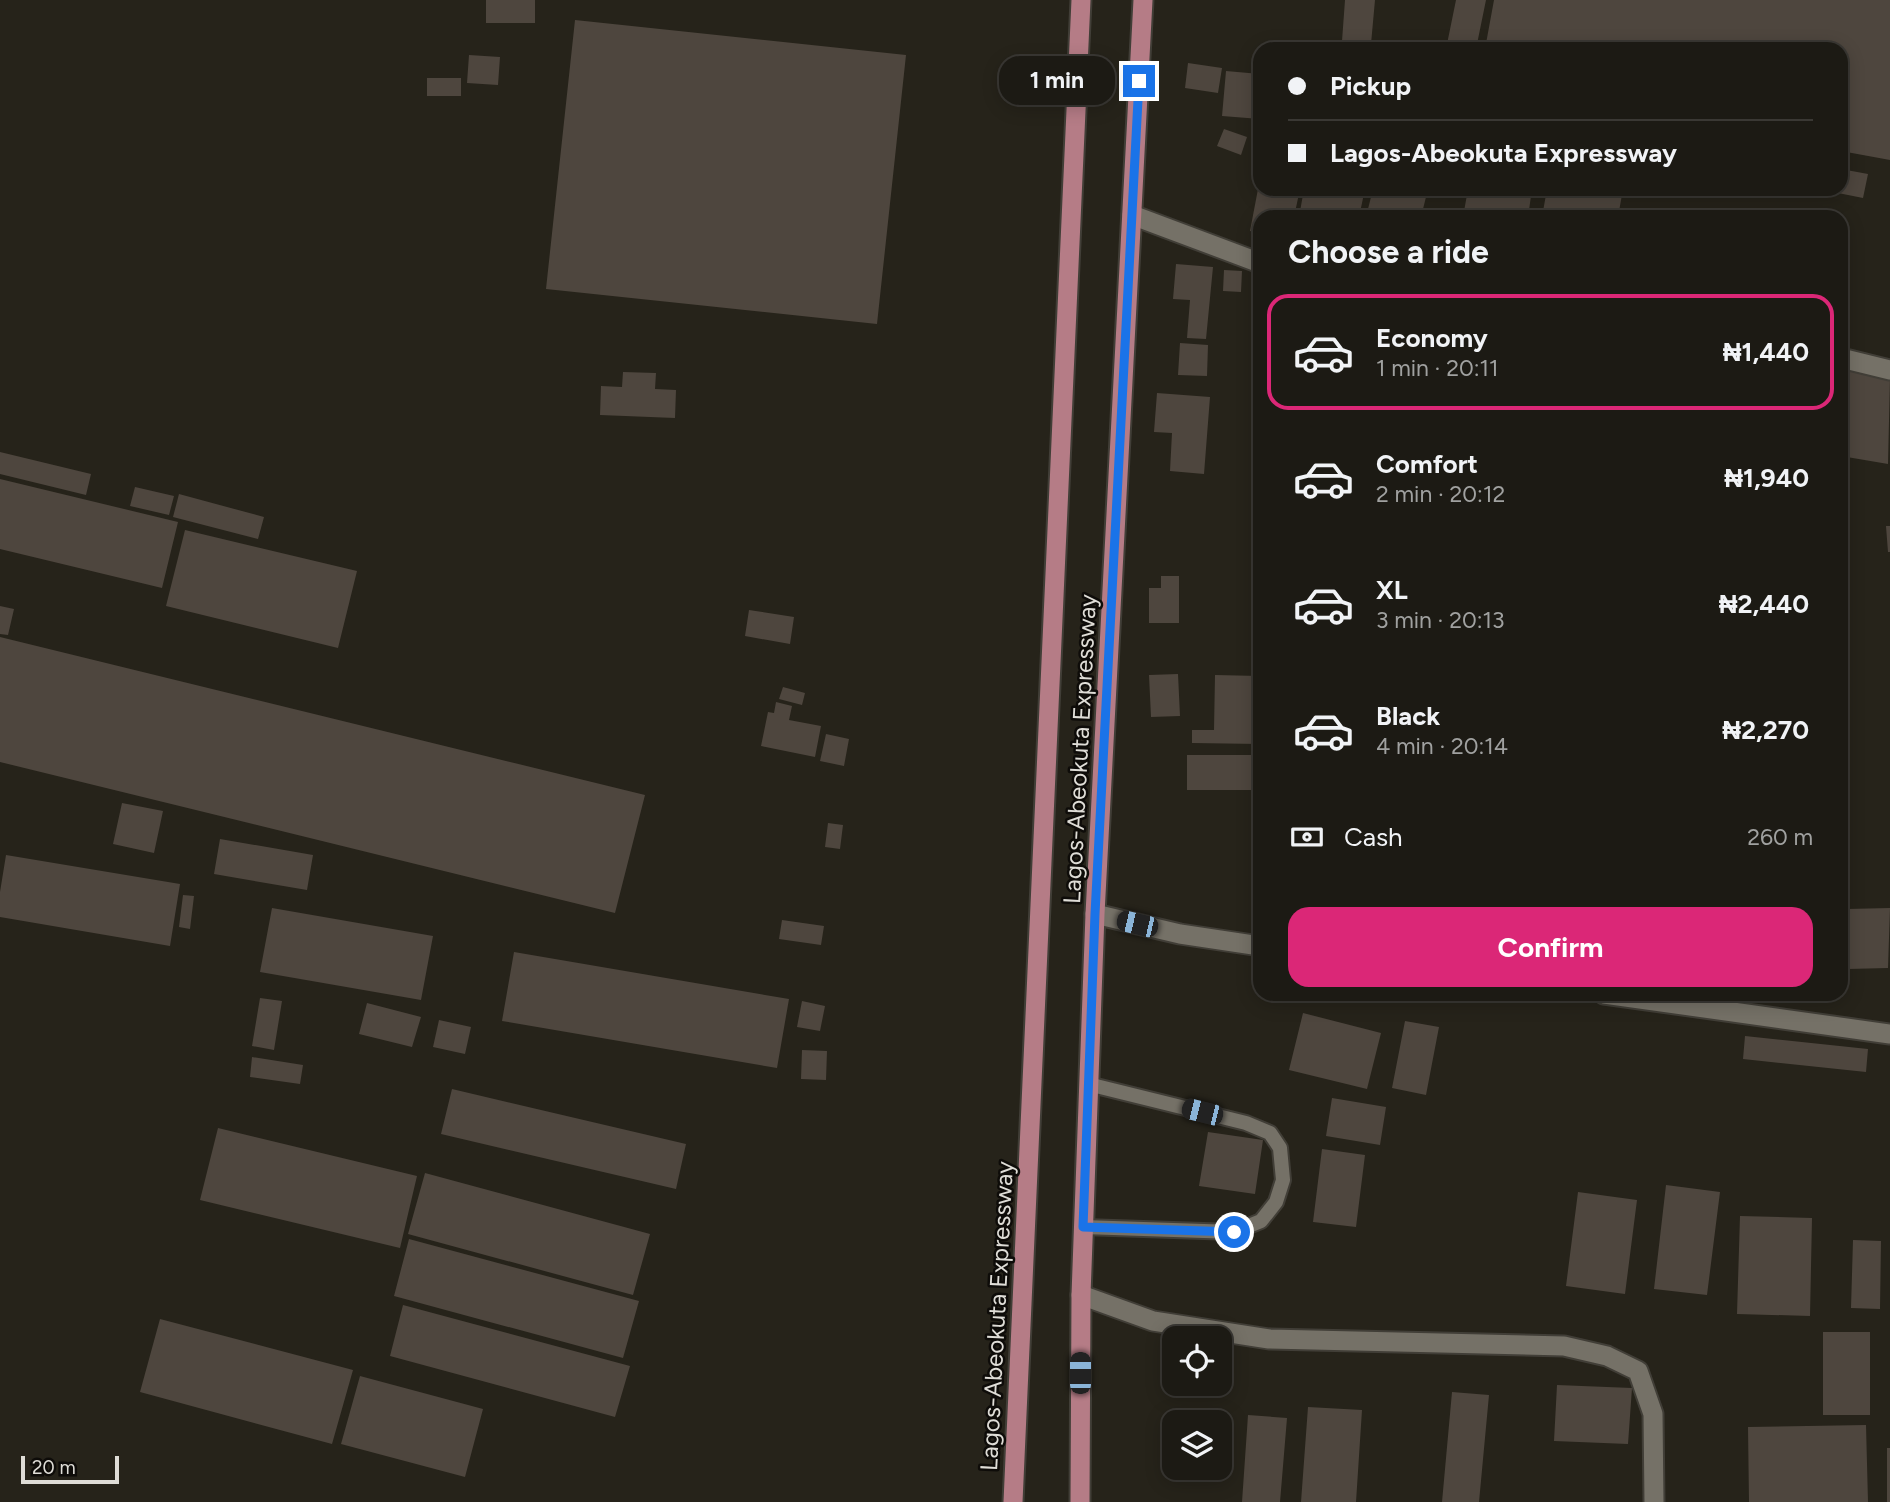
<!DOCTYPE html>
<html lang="en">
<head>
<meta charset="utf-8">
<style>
  body { margin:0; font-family:Figtree,sans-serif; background:#25231d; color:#f1f3f6; height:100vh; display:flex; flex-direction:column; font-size:26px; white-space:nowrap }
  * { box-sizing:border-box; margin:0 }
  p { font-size:23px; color:#a0a1a0 }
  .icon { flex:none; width:38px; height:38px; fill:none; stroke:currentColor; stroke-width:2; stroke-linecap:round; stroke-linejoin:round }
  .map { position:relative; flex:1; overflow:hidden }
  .drawer { position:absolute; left:1253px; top:210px; width:595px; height:791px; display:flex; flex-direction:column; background:#1c1a14; border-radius:21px; box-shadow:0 4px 18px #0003,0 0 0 2px #3a3834 }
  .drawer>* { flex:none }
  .top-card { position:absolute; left:1253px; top:42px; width:595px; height:154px; border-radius:21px; box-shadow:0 4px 18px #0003,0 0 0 2px #3a3834; display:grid; align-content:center; height:154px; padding:0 35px; background:#1c1a14 }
  .controls { position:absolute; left:1162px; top:1326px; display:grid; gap:14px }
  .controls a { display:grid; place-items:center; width:70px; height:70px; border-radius:14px; background:#1c1a14; box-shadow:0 4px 18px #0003,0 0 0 2px #3a3834; font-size:35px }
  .scale { position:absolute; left:21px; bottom:18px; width:98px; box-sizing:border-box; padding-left:7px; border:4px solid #dfddd7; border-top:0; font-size:19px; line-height:24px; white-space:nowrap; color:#dfddd7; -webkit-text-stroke:5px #0e0c09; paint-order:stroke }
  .end { position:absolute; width:32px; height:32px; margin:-16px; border:9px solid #1a73e8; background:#fff; box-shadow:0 0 0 4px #fff }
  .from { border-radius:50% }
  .bubble { position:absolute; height:49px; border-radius:21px; background:#1c1a14; box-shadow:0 4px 18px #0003,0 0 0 2px #3a3834; font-size:23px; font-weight:700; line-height:49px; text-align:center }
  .car { position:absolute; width:21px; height:42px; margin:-21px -10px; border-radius:9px; box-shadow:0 0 5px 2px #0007; background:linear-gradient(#222 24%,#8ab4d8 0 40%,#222 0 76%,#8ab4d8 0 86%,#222 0) }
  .top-card b { display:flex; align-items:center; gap:24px; height:66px; font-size:26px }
  .top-card b+b { border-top:2px solid #3a3834 }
  .top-card i { width:18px; height:18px; background:#f1f3f6 }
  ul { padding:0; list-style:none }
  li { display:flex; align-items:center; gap:21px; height:116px; margin:0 14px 10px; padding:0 21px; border:4px solid transparent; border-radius:21px }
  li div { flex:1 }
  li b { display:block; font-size:26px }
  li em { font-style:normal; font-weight:700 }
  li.current { border-color:#db2777 }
  li>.icon { width:63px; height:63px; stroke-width:1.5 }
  h2 { padding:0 35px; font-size:32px; line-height:84px }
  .pay { display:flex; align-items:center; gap:18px; height:77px; padding:0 35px; font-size:26px }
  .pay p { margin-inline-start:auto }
  .primary-button { display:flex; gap:14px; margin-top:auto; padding:14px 35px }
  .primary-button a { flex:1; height:80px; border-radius:21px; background:#db2777; color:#fff; font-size:28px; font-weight:700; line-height:80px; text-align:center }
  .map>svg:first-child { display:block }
  .building { fill:#4e463e }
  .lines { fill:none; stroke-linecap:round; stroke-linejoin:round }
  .service-casing { stroke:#413e37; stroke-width:18 }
  .minor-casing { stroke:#413e37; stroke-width:23 }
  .trunk-casing { stroke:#413e37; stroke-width:23 }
  .service { stroke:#757167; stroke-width:14 }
  .minor { stroke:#757167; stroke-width:19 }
  .trunk { stroke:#b57c86; stroke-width:19 }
  .route { stroke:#1a73e8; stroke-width:9 }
  .labels { text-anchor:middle; stroke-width:5; stroke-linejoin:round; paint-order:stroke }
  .street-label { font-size:24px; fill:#dfddd7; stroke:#0e0c09 }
</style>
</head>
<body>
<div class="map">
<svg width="1890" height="1502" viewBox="0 0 1890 1502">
  <rect width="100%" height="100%" fill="#26231a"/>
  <path class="building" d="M486 0H535V23H486Z
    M1345 0H1375L1371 44 1342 41Z
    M1456 0H1486L1476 49H1446Z
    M1494 0H1890V160L1841 151V49H1485Z
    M575 20 906 55 877 324 546 289Z
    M469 55 500 57 498 85 467 83Z
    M1188 63 1222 68 1218 93 1185 88Z
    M1226 71 1260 74V119L1222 116Z
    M427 78H461V96H427Z
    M1224 129 1247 137 1241 155 1217 146Z
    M1841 169 1868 174 1863 198 1823 190 1841 189Z
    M1258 189H1300L1294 217H1260V233L1250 231Z
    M1304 189H1365L1359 217H1299Z
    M1373 189H1428L1421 217H1366Z
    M1468 189H1532L1528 217H1463Z
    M1547 189H1623L1618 217H1542Z
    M1176 264 1213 267 1206 339 1187 338 1190 300 1173 299Z
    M1224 270 1242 271 1241 292 1223 291Z
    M1180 343 1208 345 1207 376 1178 375Z
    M1841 370 1890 378 1888 464 1841 456Z
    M623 372 656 373 655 389 676 390 675 418 600 415 601 386 622 387Z
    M1157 393 1210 397 1204 474 1170 471 1172 433 1154 432Z
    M0 452 91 474 86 495 0 474Z
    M1256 466H1260V500H1256Z
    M0 479 178 522 162 588 0 549Z
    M135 487 174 496 169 515 130 506Z
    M179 494 264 517 258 539 173 517Z
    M1886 526H1890V552H1888Z
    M185 530 357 571 338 648 166 606Z
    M1161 576H1179V623H1149V588H1161Z
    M0 606 14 609 8 635 0 634Z
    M749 610 794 617 790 644 745 636Z
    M0 637 645 795 615 913 0 762Z
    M1178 674 1180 716 1151 717 1149 675Z
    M1215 675 1260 676V744L1192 743V730H1214Z
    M783 687 805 693 802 705 779 699Z
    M776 702 792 706 789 720 821 726 815 757 761 746 768 712 774 713Z
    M826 734 849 739 844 766 820 761Z
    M1187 755H1252V790H1187Z
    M122 803 163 811 154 853 113 844Z
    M828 823 843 825 840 849 825 847Z
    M220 839 313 855 307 890 214 874Z
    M6 855 180 884 170 946 0 917V892Z
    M183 895 194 896 190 929 179 927Z
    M272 908 433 936 421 1000 260 972Z
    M1890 908 1888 968 1848 969 1847 909Z
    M782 920 824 926 821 945 779 939Z
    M514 952 789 999 777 1068 502 1021Z
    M260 998 282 1001 274 1050 252 1046Z
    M802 1001 825 1006 820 1031 797 1027Z
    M367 1003 421 1017 412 1047 359 1034Z
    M1303 1013 1381 1033 1367 1089 1289 1070Z
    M439 1020 471 1027 465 1054 433 1047Z
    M1405 1021 1439 1027 1426 1095 1392 1088Z
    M1745 1036 1868 1049 1866 1072 1743 1059Z
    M802 1050 827 1051 826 1080 801 1079Z
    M252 1057 303 1065 300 1084 250 1077Z
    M452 1089 686 1144 676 1189 441 1134Z
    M1332 1098 1386 1107 1380 1145 1326 1136Z
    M218 1128 417 1176 400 1248 200 1200Z
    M1208 1132 1263 1140 1255 1194 1199 1186Z
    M1322 1149 1365 1155 1356 1227 1313 1222Z
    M425 1173 650 1234 633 1295 408 1234Z
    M1666 1185 1720 1192 1707 1295 1654 1289Z
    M1578 1192 1637 1200 1625 1294 1566 1286Z
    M1740 1216 1812 1218 1810 1316 1737 1314Z
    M409 1239 639 1301 623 1358 394 1296Z
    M1853 1240 1881 1241 1880 1309 1851 1308Z
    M403 1305 630 1366 615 1417 390 1356Z
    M160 1319 353 1370 332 1444 140 1392Z
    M1823 1332H1870V1415H1823Z
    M360 1376 483 1409 465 1477 341 1444Z
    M1557 1385 1632 1388 1628 1444 1554 1441Z
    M1452 1392 1489 1395 1479 1502H1442Z
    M1308 1407 1362 1410 1356 1502H1301Z
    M1248 1415 1287 1418 1280 1502H1242Z
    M1866 1425 1868 1502H1749L1748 1427Z
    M1887 1448H1890V1502H1887Z"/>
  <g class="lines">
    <defs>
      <path id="service" d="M1083 1227 1234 1232 1261 1221 1276 1202 1283 1180 1280 1148 1270 1133 1246 1123 1088 1084"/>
      <path id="minor" d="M1132 215 1260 263
        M1841 358 1890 370
        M1095 914 1180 934 1260 946
        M1604 994 1890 1034
        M1081 1295 1153 1321 1269 1339 1564 1346 1607 1356 1638 1371 1653 1414 1654 1502"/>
      <path id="trunk" d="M1013 1502 1081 0
        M1080 1502 1081 1295 1095 914 1143 0"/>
    </defs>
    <use href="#service" class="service-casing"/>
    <use href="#minor" class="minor-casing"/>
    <use href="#trunk" class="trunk-casing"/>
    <use href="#service" class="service"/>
    <use href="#minor" class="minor"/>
    <use href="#trunk" class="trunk"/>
  </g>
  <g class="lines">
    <path class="route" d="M1139 81 1095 914 1083 1227 1234 1232"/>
  </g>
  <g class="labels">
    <g class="street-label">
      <text transform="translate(1080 749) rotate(-87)" y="8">Lagos-Abeokuta Expressway</text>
      <text transform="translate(997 1316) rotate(-87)" y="8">Lagos-Abeokuta Expressway</text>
    </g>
  </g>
</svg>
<div class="controls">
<a><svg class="icon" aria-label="locate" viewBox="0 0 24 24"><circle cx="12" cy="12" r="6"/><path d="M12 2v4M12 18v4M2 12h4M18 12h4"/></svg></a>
<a><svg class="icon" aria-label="layers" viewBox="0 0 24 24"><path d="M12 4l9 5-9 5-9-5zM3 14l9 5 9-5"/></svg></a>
</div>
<div class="scale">20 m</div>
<i class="end from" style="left:1234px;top:1232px"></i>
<i class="end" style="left:1139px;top:81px"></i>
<div class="bubble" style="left:999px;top:56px;width:116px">1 min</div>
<i class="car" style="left:1137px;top:924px;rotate:283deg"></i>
<i class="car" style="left:1202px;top:1112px;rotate:284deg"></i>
<i class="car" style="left:1080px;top:1373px;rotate:0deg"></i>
<div class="top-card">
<b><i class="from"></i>Pickup</b>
<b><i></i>Lagos-Abeokuta Expressway</b>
</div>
<section class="drawer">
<h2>Choose a ride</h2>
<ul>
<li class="current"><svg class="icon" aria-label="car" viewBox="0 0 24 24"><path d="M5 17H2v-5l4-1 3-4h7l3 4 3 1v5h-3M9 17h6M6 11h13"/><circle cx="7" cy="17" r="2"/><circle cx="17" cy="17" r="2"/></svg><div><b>Economy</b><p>1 min · 20:11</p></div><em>₦1,440</em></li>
<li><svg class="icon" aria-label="car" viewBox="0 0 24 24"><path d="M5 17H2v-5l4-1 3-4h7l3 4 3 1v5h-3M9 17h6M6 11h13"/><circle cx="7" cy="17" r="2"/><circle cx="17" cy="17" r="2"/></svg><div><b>Comfort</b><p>2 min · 20:12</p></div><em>₦1,940</em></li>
<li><svg class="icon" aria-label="car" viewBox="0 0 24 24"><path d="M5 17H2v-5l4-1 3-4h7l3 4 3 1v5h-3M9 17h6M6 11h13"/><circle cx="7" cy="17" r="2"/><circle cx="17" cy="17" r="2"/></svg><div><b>XL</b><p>3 min · 20:13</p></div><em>₦2,440</em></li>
<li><svg class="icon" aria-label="car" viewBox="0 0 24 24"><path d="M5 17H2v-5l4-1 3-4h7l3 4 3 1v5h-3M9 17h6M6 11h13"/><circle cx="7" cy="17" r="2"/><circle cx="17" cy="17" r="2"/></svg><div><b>Black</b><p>4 min · 20:14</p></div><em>₦2,270</em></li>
</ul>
<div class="pay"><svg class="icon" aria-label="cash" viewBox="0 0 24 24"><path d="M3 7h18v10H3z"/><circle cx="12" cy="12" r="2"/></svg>Cash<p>260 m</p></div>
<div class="primary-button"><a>Confirm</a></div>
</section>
</div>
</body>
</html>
